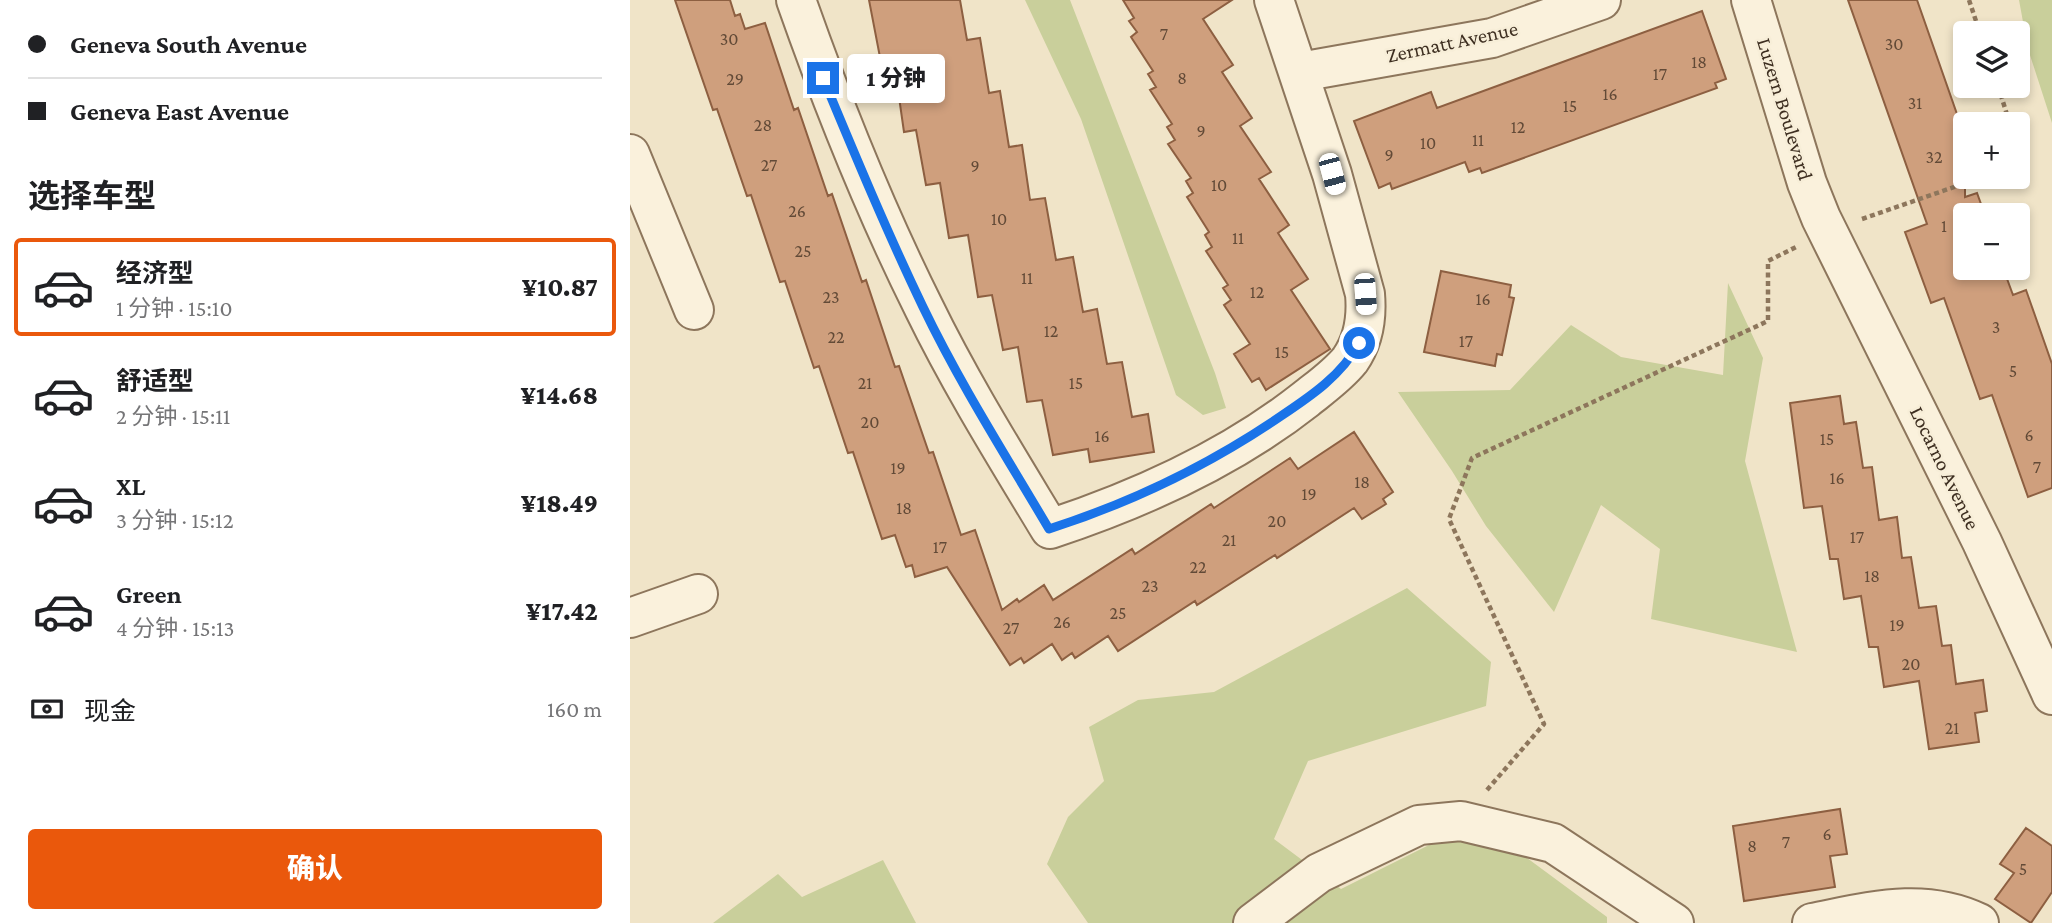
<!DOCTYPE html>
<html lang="zh">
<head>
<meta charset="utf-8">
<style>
  body { margin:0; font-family:"Crimson Pro","Noto Sans SC",serif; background:#f6f6f6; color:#202124; height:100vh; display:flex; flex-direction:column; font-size:26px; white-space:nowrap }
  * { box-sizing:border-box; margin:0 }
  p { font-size:23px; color:#757577 }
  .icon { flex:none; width:38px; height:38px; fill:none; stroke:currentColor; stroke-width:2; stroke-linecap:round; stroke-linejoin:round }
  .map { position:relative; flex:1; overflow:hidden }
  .sheet { display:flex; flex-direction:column; background:#fff; width:630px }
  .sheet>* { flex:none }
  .banner { display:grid; align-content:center; height:154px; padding:0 28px; background:#fff }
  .tools { position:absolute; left:1323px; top:21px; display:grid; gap:14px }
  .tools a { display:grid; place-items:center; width:77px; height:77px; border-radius:7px; background:#fff; box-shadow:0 4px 10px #0003; font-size:35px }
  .end { position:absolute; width:32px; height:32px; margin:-16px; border:9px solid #1a73e8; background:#fff; box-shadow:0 0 0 4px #fff }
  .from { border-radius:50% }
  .bubble { position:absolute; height:49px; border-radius:7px; background:#fff; box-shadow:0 4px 10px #0003; font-size:23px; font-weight:800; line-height:49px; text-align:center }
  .car { position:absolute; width:21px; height:42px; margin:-21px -10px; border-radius:9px; box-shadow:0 0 5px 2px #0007; background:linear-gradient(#fff 24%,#345 0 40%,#fff 0 76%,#345 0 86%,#fff 0) }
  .banner b { display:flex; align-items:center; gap:24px; height:66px; font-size:26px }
  .banner b+b { border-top:2px solid #e0e0e0 }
  .banner i { width:18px; height:18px; background:#202124 }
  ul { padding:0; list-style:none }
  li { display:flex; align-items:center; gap:21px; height:98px; margin:0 14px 10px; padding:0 14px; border:4px solid transparent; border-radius:7px }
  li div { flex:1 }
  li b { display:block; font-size:26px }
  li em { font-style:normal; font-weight:800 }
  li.on { border-color:#ea580c }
  li>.icon { width:63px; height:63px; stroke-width:1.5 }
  h2 { padding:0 28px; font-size:32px; line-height:84px }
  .pay { display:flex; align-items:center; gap:18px; height:77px; padding:0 28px; font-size:26px }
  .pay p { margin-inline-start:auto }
  .primary-button { display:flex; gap:14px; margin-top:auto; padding:14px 28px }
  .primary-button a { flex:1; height:80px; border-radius:7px; background:#ea580c; color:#fff; font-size:28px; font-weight:800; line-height:80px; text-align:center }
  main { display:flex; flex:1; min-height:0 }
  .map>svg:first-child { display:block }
  .green { fill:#c9cf9b }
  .building { fill:#cf9f7d; stroke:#8d5f41; stroke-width:2 }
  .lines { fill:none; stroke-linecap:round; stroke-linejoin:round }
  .minor-casing { stroke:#8d765c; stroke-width:42 }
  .path { stroke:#8d765c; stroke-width:4.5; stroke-dasharray:5 3.5; stroke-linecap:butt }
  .minor { stroke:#faf1dc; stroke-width:38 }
  .route { stroke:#1a73e8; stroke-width:9 }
  .labels { text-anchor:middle; stroke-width:5; stroke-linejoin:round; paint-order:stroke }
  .number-label { font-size:18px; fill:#624a37 }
  .street-label { font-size:21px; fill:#3d2e20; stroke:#f7eed8 }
</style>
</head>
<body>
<main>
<section class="sheet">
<div class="banner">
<b><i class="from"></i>Geneva South Avenue</b>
<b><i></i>Geneva East Avenue</b>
</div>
<h2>选择车型</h2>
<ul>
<li class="on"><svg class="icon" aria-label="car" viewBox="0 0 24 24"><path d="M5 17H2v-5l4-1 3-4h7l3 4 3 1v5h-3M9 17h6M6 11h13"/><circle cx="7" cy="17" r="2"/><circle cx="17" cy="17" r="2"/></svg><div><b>经济型</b><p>1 分钟 · 15:10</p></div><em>¥10.87</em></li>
<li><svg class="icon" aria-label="car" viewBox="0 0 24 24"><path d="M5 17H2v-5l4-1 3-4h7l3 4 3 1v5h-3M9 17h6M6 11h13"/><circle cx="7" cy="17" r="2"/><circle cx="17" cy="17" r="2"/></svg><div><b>舒适型</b><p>2 分钟 · 15:11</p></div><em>¥14.68</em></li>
<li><svg class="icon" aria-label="car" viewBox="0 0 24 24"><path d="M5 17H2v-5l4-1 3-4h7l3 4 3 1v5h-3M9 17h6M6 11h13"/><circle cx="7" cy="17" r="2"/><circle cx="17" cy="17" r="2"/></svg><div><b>XL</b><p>3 分钟 · 15:12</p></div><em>¥18.49</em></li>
<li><svg class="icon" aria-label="car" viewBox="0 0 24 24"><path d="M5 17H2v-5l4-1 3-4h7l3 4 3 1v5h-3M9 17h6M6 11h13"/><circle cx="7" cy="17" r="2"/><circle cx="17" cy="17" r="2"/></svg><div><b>Green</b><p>4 分钟 · 15:13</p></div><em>¥17.42</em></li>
</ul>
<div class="pay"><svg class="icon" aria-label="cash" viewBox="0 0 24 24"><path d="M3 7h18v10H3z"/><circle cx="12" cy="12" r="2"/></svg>现金<p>160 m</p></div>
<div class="primary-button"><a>确认</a></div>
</section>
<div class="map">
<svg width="1422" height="923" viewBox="0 0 1422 923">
  <rect width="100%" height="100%" fill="#f0e4c8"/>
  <path class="green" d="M395 0H440L585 373 596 408 573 415 546 395 451 119Z
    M1389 0H1422V123L1398 49Z
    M1098 283 1133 358 1115 461 1167 652 1021 619 1030 549 971 505 924 612 856 526 822 471 768 392 880 390 941 325 991 357 1093 375Z
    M777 588 861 662 856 706 678 761 644 839 711 889 813 838 885 849 977 917V923H458L417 864 438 817 474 781 459 727 508 700 584 692Z
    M253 860 286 923H83L148 874 172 897Z"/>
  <path class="building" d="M45 0H100L105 16 110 14 115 29 135 23 164 110 168 108 198 196 202 194 232 282 236 280 265 367 269 366 299 453 303 452 331 535 345 530 372 610 387 599 389 602 414 585 423 600 502 549 505 554 581 504 584 508 660 458 668 469 724 432 763 492 753 499 756 504 732 519 724 508 647 558 645 555 567 605 565 601 488 651 478 636 445 658 442 653 432 660 422 644 394 663 391 658 380 665 317 567 285 577 282 565 276 567 265 535 252 539 223 452 218 453 189 366 184 368 155 281 150 282 121 195 117 196 87 109 83 110Z
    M239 0H330L337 40 350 38 359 93 370 91 379 147 392 145 400 200 415 198 426 260 443 257 453 312 467 309 477 364 492 362 502 417 518 414 524 452 460 462 458 449 423 455 412 400 397 402 388 347 373 350 362 295 348 297 338 235 319 238 310 183 296 185 286 130 274 132 266 76 254 78Z
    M493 0H602L573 19 603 65 592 72 622 118 610 126 641 172 629 179 659 225 648 233 678 279 661 290 700 349 636 390 629 378 622 382 604 354 620 344 594 305 601 300 593 288 598 285 576 251 582 247 575 235 579 232 557 197 563 193 556 181 561 178 538 144 545 140 537 127 542 124 520 90 526 87 518 74 523 71 501 37 507 32 499 21 504 18Z
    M1218 0H1287L1335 137V197L1347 193 1355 215H1335V268H1373L1383 295 1396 290 1422 364V488L1398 497 1362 395 1350 399 1314 298 1301 303 1275 232 1297 224Z
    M1072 11 1096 79 1085 83 1087 88 852 173 850 168 839 172 835 162 762 189 760 183 749 188 724 121 801 92 807 108Z
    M811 271 881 285 879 297 884 298 878 326 872 355 867 354 865 366 794 352Z
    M1210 396 1214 424 1226 422 1233 468 1242 467 1249 520 1267 517 1272 558 1281 557 1289 608 1306 606 1312 646 1321 645 1326 684 1353 680 1357 711 1345 713 1349 742 1299 749 1289 681 1254 687 1248 647H1239L1231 596 1214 599 1208 559H1200L1192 506 1174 508 1160 403Z
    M1210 809 1217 854 1200 856 1205 887 1114 901 1103 826Z
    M1396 828 1422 846V892L1401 923 1365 899 1384 873 1370 864Z"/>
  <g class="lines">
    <defs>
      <path id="minor" d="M166 0C203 105 244 208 294 308 331 384 376 456 420 529 511 499 600 459 676 399 691 387 708 375 720 360 734 340 737 317 735 294L702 174 644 0
        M1121 0 1177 183 1191 218 1352 542 1422 695
        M670 72 862 38 971 0
        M0 154 64 310
        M0 618 68 594
        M623 923 689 873 789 825 831 821 923 843 1044 923
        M1182 923C1239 912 1293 896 1349 923"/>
    </defs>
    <use href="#minor" class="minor-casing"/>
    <path class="path" d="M1339 0 1350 33
      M1368 86 1380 124
      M1388 146 1393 163 1388 165
      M1232 219 1353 177
      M857 790 914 724 819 519 842 458 1138 321V261L1166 247"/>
    <use href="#minor" class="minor"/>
  </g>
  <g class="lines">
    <path class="route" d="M193 78C225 155 257 232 293 307 330 384 376 456 419 529 503 502 579 465 651 416 681 396 712 375 729 343"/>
  </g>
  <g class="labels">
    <g class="number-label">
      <text x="534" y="40">7</text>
      <text x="99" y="45">30</text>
      <text x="1264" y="50">30</text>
      <text x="1069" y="68">18</text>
      <text x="1030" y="80">17</text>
      <text x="552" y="84">8</text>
      <text x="105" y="85">29</text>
      <text x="980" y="100">16</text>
      <text x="1285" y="109">31</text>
      <text x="940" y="112">15</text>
      <text x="133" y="131">28</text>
      <text x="888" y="133">12</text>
      <text x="571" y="137">9</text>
      <text x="848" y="146">11</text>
      <text x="798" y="149">10</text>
      <text x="759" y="161">9</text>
      <text x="1304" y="163">32</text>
      <text x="139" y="171">27</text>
      <text x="345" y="172">9</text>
      <text x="589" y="191">10</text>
      <text x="167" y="217">26</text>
      <text x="369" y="225">10</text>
      <text x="1314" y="232">1</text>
      <text x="608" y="244">11</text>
      <text x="173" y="257">25</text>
      <text x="397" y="284">11</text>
      <text x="627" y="298">12</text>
      <text x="201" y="303">23</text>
      <text x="853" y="305">16</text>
      <text x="1366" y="333">3</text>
      <text x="421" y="337">12</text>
      <text x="206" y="343">22</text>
      <text x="836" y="347">17</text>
      <text x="652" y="358">15</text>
      <text x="1383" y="377">5</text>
      <text x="235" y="389">21</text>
      <text x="446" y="389">15</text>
      <text x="240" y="428">20</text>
      <text x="1399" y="441">6</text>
      <text x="472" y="442">16</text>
      <text x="1197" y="445">15</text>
      <text x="1407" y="473">7</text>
      <text x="268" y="474">19</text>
      <text x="1207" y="484">16</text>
      <text x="732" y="488">18</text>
      <text x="679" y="500">19</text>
      <text x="274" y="514">18</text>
      <text x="647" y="527">20</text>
      <text x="1227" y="543">17</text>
      <text x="599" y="546">21</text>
      <text x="310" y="553">17</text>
      <text x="568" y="573">22</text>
      <text x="1242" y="582">18</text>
      <text x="520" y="592">23</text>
      <text x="488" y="619">25</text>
      <text x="432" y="628">26</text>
      <text x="1267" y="631">19</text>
      <text x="381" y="634">27</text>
      <text x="1281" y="670">20</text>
      <text x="1322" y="734">21</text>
      <text x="1197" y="840">6</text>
      <text x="1156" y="848">7</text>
      <text x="1122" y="852">8</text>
      <text x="1393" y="875">5</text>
    </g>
    <g class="street-label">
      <text transform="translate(822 42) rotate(-12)" y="7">Zermatt Avenue</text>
      <text transform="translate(1155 109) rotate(73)" y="7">Luzern Boulevard</text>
      <text transform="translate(1315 468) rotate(64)" y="7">Locarno Avenue</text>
    </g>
  </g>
</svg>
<div class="tools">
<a><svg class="icon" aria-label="layers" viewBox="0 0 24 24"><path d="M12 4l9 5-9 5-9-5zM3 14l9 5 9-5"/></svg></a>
<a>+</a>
<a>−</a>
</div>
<i class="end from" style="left:729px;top:343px"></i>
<i class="end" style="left:193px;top:78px"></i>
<div class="bubble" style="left:217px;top:54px;width:98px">1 分钟</div>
<i class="car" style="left:702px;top:174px;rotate:165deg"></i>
<i class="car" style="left:735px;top:294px;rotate:176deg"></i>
</div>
</main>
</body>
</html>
